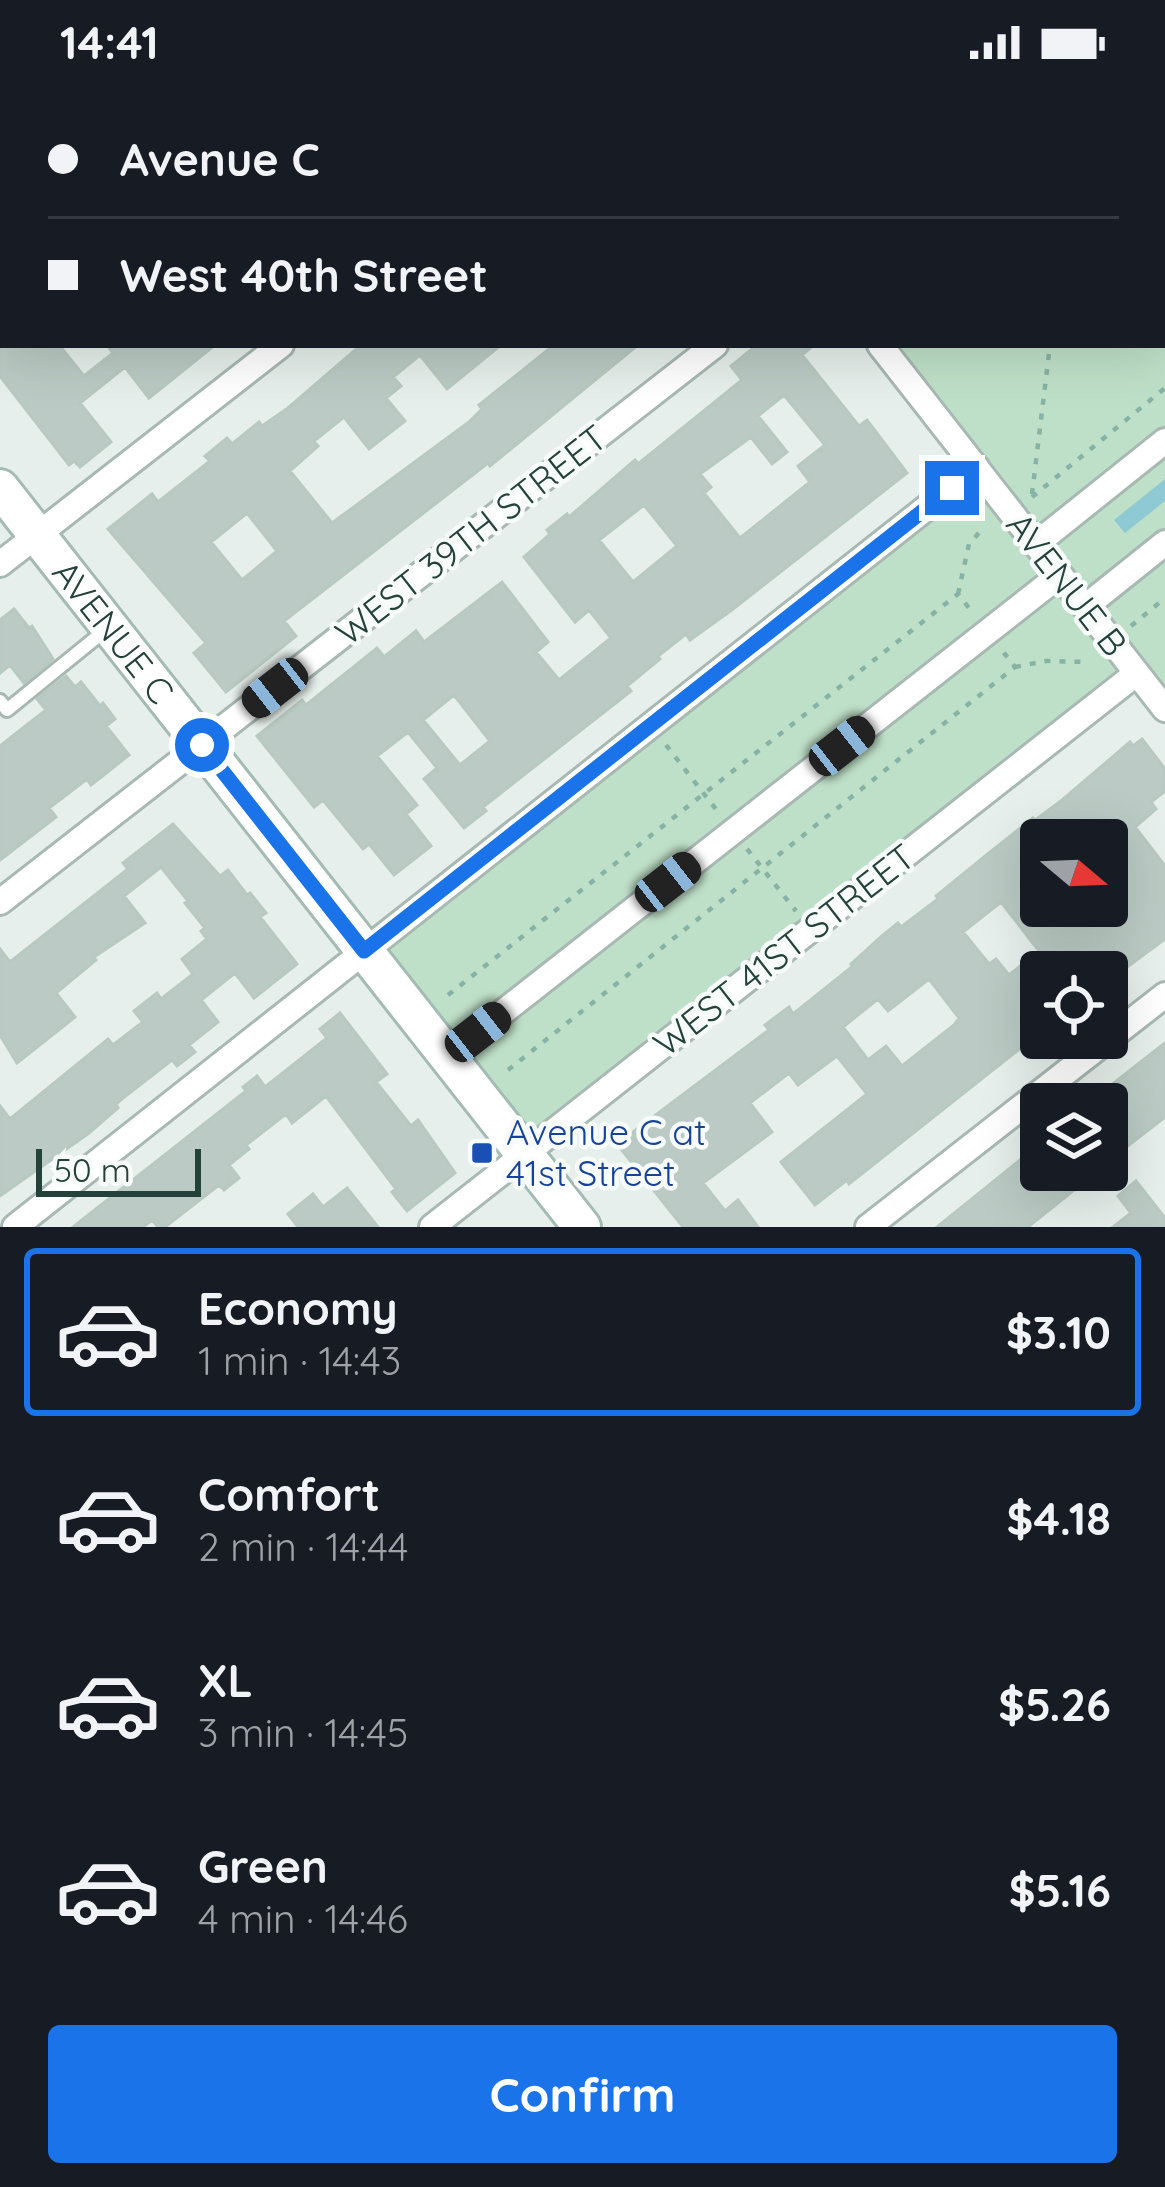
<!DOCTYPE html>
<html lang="en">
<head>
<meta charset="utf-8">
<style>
  body { margin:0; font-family:Quicksand,sans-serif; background:#20242c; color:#f1f3f6; height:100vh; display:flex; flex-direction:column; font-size:45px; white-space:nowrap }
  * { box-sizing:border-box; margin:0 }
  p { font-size:39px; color:#9ea1a6 }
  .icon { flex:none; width:66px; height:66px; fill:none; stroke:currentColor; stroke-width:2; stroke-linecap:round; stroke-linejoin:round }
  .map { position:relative; height:1143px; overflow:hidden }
  .details { display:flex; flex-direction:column; background:#171b24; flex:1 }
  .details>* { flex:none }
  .guide { position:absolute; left:0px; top:0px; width:1167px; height:264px; box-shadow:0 12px 48px #0002; display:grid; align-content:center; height:264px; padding:0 48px; background:#171b24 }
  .needle { width:78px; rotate:109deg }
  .controls { position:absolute; left:1020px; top:735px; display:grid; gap:24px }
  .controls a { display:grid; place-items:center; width:108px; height:108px; border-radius:12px; background:#171b24; box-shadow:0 12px 48px #0002; font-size:60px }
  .scale { position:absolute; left:36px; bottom:30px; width:165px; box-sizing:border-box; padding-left:12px; border:6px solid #24423a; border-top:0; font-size:33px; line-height:42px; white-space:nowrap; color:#24423a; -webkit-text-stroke:9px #f7fbf9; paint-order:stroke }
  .end { position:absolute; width:54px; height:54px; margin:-27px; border:15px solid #1a73e8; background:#fff; box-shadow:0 0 0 6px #fff }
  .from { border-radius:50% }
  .car { position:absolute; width:36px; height:72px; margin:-36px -18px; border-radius:15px; box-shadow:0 0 9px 3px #0007; background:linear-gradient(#222 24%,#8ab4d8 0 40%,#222 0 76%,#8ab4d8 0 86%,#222 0) }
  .guide b { display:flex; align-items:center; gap:42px; height:114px; font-size:45px }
  .guide b+b { border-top:3px solid #363941 }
  .guide i { width:30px; height:30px; background:#f1f3f6 }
  ul { padding:21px 0 0; list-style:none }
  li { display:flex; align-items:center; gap:36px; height:168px; margin:0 24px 18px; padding:0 24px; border:6px solid transparent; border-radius:12px }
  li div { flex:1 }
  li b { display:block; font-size:45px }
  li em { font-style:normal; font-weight:800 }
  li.active { border-color:#1a73e8 }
  li>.icon { width:108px; height:108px; stroke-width:1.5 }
  .primary-button { display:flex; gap:24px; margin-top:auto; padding:24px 48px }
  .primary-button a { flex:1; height:138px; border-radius:12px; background:#1a73e8; color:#fff; font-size:48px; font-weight:800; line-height:138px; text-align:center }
  .status { display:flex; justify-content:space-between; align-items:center; height:84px; padding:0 60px; background:#171b24; direction:ltr }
  .status svg { height:33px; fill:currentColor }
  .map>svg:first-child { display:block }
  .green { fill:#bfe0c8 }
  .water { fill:#8ec9d4 }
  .building { fill:#bbcac4; stroke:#b8c9c2; stroke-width:3; fill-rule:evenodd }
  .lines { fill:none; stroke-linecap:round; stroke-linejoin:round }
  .service-casing { stroke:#a8b8b2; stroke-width:18 }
  .minor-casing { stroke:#a8b8b2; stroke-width:30 }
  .secondary-casing { stroke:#a4bbb3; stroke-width:42 }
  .primary-casing { stroke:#c2cac8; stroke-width:42 }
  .path { stroke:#86b3a5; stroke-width:4.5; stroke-dasharray:6 9; stroke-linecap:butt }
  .service { stroke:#fff; stroke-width:12 }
  .minor { stroke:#fff; stroke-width:24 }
  .secondary { stroke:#fff; stroke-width:36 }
  .primary { stroke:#6aa596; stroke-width:36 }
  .route { stroke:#1a73e8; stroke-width:15 }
  .transit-dot { fill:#1a4fb4; stroke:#f7fbf9; stroke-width:4.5 }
  .labels { text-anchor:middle; stroke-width:9; stroke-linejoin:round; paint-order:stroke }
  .street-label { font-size:36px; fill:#24423a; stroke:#f7fbf9 }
  .transit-label { font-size:36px; fill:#164399; stroke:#f7fbf9; text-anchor:start }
</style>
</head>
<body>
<div class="status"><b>14:41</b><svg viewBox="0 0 49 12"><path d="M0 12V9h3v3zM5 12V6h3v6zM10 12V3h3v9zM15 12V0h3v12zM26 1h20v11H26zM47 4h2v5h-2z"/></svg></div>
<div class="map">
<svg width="1165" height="1143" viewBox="0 0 1165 1143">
  <rect width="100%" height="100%" fill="#e6efeb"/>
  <path class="green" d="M1051 0H1165V624L1139 590 524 1071 364 867 976 385 880 261H1164V3H1047Z"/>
  <path class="water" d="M1165 395V417L1125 449 1114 436Z"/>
  <path class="building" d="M0 261H59L84 292 113 269 107 261H215L149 314 125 283 80 319 111 358 80 383 74 377 69 381 0 292Z
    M361 261H501L447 305 420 271 393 293 401 302 386 314 405 337 369 365 344 333 314 357 318 362 290 387 332 439 469 338 482 325 479 321 554 261H638L490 382 488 379 284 537 296 552 226 608 194 569 206 559 108 445 152 410 158 418 210 377 205 372 227 354 232 360 259 338 262 342 288 324ZM247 429 277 467 242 496 211 458Z
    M757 261H814L802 271 859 342 867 336 907 389 733 525 690 556 686 550 658 572 660 575 627 602 631 607 483 723 486 727 464 744 424 695 437 684 408 648 377 672 417 721 406 730 431 762 394 791 369 760 363 765 323 716 314 723 257 652 302 616 306 621 377 564 384 573 416 547 424 558 502 498 548 558 536 568 559 596 611 554 589 526 575 538 524 473 550 450 547 446 567 430 569 433 635 376 638 380 742 296 731 282ZM784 311 825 361 798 382 810 398 740 454 704 409 711 403 700 390 751 353 772 380 787 368 758 332ZM644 421 677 462 633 498 599 456ZM454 611 490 657 460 681 423 636Z
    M14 525 29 544 32 542 53 575 24 599 10 581 0 589V536Z
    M66 592 75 603 81 598 100 622 103 619 115 635 106 642 129 671 91 701 87 695 49 724 56 733 0 776V662L46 626 37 615Z
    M1142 655 1165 685V707L1151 718 1156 725 1135 743 1165 782V855L1107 898V888H1041V948L849 1100 847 1096 815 1121 781 1078 867 1010 837 972 798 1001 789 989 750 1019 772 1048 703 1099 725 1127 738 1116 758 1143H683L617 1060 769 946 765 941 789 923 793 930 853 882 851 880 882 852 898 839 901 843 938 815 936 812 989 769 1033 734 1035 736 1061 717 1130 658 1133 662ZM1107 735V822H1041V756H1081ZM1001 818 1039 867 1009 891 996 875 989 880 963 848ZM929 895 959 934 954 941 902 982 886 962 868 976 843 943 878 915 888 927Z
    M173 740 220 792 228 786 247 811 250 809 266 829 260 833 297 880 254 914 235 889 201 916 218 938 189 961 195 968 177 982 172 976 123 1014 116 1020 118 1024 89 1049 0 1112V1022L10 1035 108 955 113 961 143 938 134 927 157 909 161 915 193 890 182 875 207 855 201 847 205 844 185 819 188 817 161 783 124 812 145 839 94 873 96 876 56 909 75 933 17 979 0 951V865L10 878 128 785 123 779Z
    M340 929 387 990 376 998 411 1042 418 1036 455 1089 407 1127 392 1108 396 1105 326 1012 292 1039 286 1030 246 1061 249 1065 229 1081 239 1094 224 1106 219 1101 165 1143H158L152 1136 143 1143H73L246 1007 243 1003 257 992 265 1003 327 954 320 945Z
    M1165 959V1033L1107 1078V1020H1087Z
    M1041 1059V1086H1099L1028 1143H937Z
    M1136 1097 1165 1134V1143H1113L1131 1129 1118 1112Z
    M347 1104 378 1143H298L288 1130 313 1110 323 1123Z"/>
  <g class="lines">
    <defs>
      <path id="service" d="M0 617 7 626 108 544"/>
      <path id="minor" d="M676 0 678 3
        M180 3 184 0
        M612 3 616 0
        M1047 3 1051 0
        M0 145 3 142
        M880 261 1165 625
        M1036 460 1165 357
        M0 480 281 261
        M1085 523 1165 459
        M0 818 715 261
        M447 972 1060 491
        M15 1143 977 384
        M432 1143 1137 589
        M868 1143 1165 911"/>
      <g id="secondary">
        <path id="s1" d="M0 404 582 1143"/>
      </g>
      <path id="primary" d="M1140 0 1143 3
        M1164 27 1165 28"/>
    </defs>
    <use href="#service" class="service-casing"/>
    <use href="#minor" class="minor-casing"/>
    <use href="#secondary" class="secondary-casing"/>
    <use href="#primary" class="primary-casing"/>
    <path class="path" d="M1083 3V0
      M1164 203H1165
      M1032 410 1050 261
      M1032 413 1165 304
      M958 510 969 460 984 443
      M1131 542 1165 514
      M1015 583 1046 577 1089 578
      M666 661 718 728
      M747 765 796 827
      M448 911 958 510 973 529
      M508 986 1015 583 1001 565"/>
    <use href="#service" class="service"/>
    <use href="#minor" class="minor"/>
    <use href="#secondary" class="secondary"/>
    <use href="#primary" class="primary"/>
  </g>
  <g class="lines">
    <path class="route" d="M202 661 364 867 952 404"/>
  </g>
  <rect class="transit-dot" x="470" y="1057" width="24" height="24" rx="6"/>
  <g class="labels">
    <g class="street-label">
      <text transform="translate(471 451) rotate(-38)" y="13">WEST 39TH STREET</text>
      <text transform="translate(1067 500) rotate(52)" y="13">AVENUE B</text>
      <text dy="13" stroke="none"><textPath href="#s1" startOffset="183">AVENUE C</textPath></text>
      <text transform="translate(784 866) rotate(-38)" y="13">WEST 41ST STREET</text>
    </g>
    <g class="transit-label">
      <text x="506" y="1061">Avenue C at<tspan x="506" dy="41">41st Street</tspan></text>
    </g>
  </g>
</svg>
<div class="controls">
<a><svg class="needle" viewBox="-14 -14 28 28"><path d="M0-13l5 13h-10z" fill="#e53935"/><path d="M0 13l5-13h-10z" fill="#9ea1a6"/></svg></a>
<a><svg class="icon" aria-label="locate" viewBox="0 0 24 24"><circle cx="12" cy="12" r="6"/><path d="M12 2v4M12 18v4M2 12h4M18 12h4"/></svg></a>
<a><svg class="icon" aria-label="layers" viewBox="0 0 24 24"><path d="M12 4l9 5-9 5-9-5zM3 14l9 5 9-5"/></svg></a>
</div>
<div class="scale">50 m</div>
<i class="end from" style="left:202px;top:661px"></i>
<i class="end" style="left:952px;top:404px"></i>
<i class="car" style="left:275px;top:604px;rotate:232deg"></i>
<i class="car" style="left:842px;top:662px;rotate:52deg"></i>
<i class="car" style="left:668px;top:798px;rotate:52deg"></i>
<i class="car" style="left:478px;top:948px;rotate:52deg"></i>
<div class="guide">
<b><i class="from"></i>Avenue C</b>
<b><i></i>West 40th Street</b>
</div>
</div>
<section class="details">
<ul>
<li class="active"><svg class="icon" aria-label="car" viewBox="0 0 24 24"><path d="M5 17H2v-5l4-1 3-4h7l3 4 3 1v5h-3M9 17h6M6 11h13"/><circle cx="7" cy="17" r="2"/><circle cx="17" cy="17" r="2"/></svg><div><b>Economy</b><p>1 min · 14:43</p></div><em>$3.10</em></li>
<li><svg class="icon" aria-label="car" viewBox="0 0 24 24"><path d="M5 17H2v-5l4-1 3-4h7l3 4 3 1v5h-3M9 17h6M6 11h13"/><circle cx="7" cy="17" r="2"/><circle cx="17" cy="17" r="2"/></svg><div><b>Comfort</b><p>2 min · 14:44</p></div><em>$4.18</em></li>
<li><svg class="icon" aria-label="car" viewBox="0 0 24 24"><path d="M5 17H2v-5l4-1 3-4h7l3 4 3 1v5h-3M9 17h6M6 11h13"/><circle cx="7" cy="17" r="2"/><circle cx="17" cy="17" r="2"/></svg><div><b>XL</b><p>3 min · 14:45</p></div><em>$5.26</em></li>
<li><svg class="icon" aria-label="car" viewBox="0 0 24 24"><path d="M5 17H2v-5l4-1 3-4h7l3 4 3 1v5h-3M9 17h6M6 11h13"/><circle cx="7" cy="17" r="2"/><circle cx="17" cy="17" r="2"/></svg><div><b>Green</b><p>4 min · 14:46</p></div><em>$5.16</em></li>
</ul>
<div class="primary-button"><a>Confirm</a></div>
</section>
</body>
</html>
